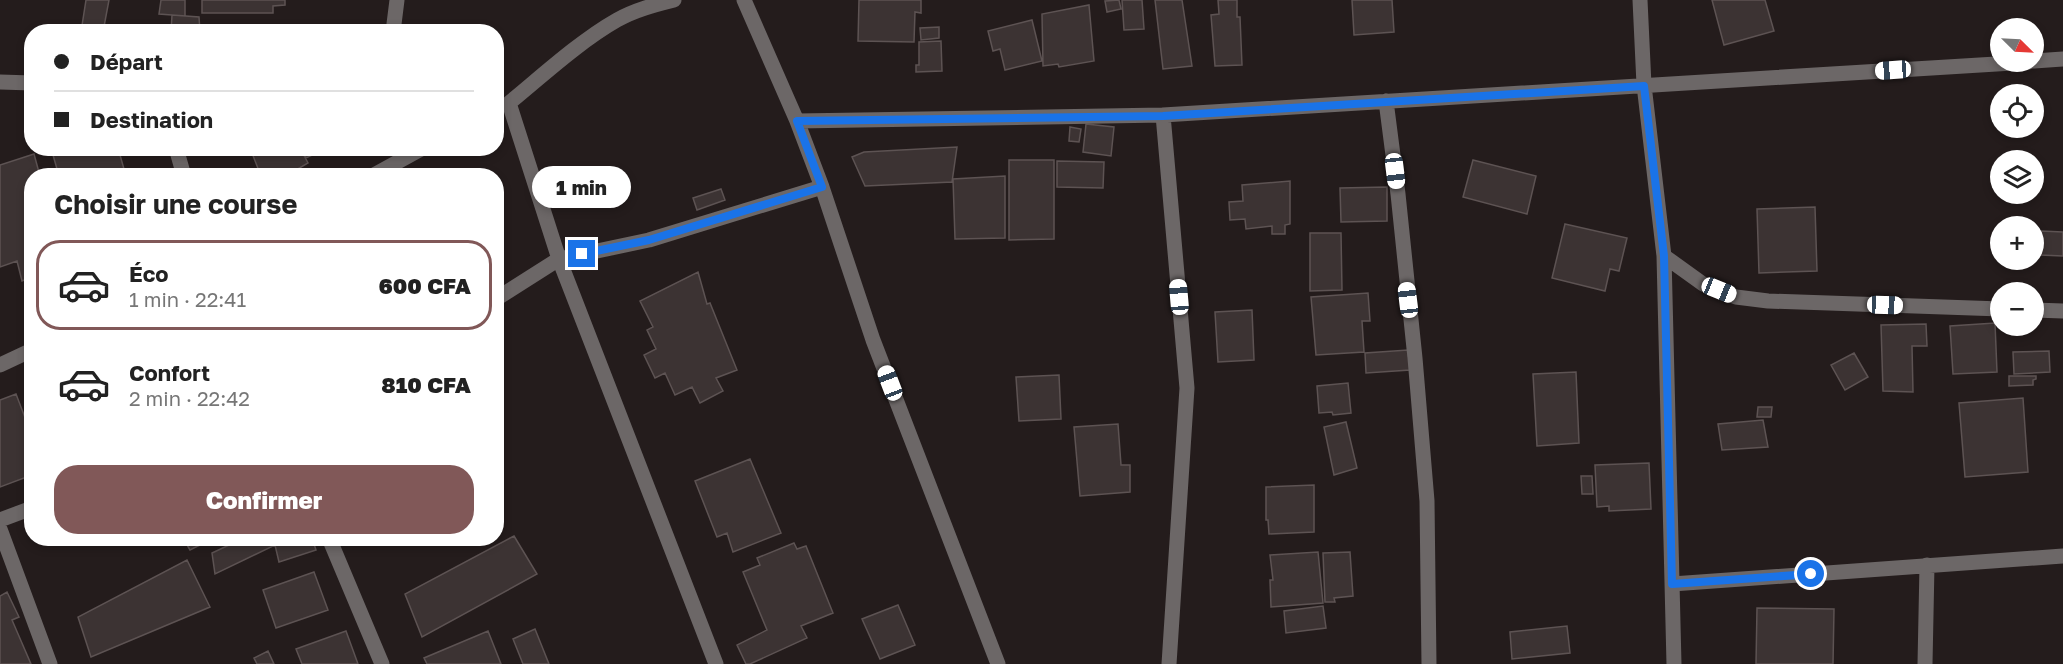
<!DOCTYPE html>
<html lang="fr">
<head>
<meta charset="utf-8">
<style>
  body { margin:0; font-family:"Golos Text",sans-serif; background:#f2f2f2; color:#222; height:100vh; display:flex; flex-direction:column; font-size:22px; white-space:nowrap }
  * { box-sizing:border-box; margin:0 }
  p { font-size:20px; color:#767676 }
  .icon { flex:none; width:33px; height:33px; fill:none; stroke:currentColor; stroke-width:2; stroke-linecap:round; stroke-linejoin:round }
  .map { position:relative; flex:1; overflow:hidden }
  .details { position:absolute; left:24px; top:168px; width:480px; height:378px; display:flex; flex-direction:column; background:#fff; border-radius:24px; box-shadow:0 3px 9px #0003 }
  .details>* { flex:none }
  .top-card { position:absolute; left:24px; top:24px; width:480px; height:132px; border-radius:24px; box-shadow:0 3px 9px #0003; display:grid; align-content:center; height:132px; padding:0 30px; background:#fff }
  .needle { width:39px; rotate:114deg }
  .tools { position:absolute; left:1990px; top:18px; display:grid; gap:12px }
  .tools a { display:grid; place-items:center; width:54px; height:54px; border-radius:50%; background:#fff; box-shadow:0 3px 9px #0003; font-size:30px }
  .end { position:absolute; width:27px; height:27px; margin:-14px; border:8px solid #1a73e8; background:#fff; box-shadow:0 0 0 3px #fff }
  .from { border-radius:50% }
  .bubble { position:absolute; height:42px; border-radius:21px; background:#fff; box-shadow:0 3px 9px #0003; font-size:20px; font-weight:800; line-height:42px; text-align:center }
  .car { position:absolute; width:18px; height:36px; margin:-18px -9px; border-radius:8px; box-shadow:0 0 4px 2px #0007; background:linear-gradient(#fff 24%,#345 0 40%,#fff 0 76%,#345 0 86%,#fff 0) }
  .top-card b { display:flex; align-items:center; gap:21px; height:57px; font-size:22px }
  .top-card b+b { border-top:2px solid #e0e0e0 }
  .top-card i { width:15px; height:15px; background:#222 }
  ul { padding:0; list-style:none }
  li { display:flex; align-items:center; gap:18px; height:90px; margin:0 12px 9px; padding:0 18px; border:3px solid transparent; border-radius:24px }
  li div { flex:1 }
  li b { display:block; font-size:22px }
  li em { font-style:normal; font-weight:800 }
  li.selected { border-color:#815858 }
  li>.icon { width:54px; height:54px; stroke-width:1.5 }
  h2 { padding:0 30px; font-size:27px; line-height:72px }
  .cta { display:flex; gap:12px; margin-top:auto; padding:12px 30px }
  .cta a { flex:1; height:69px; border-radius:24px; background:#815858; color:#fff; font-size:24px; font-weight:800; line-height:69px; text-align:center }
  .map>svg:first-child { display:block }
  .building { fill:#3c3333; stroke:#5d5353; stroke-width:1.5 }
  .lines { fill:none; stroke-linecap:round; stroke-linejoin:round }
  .minor { stroke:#6c6767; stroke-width:15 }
  .route { stroke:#1a73e8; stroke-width:8 }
</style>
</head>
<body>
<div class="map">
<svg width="2063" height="664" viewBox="0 0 2063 664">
  <rect width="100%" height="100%" fill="#241c1c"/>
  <path class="building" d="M86 0H109L103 32H81Z
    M161 0H185V16L159 14Z
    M202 0H285V5L273 6V13H202Z
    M859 0H921V13L915 12 914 42 858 41Z
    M1119 0 1121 9 1107 12 1105 1Z
    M1122 0H1142L1144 29 1124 30Z
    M1155 0H1182L1192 66 1163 69Z
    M1218 0H1237V17H1240L1242 65 1215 66 1211 15 1219 14Z
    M1352 0H1392L1394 32 1354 35Z
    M1712 0H1765L1774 31 1724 45Z
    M1089 5 1094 61 1059 67 1058 64 1043 66 1042 14Z
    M172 15 199 17 200 32H171Z
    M1032 20 1042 61 1005 70 1000 49 993 51 988 31Z
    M939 27V38L921 40 920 28Z
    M941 41 942 71 916 72V65H919V42Z
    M1086 124 1114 127 1111 156 1083 152Z
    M1070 127 1081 129 1079 142 1069 141Z
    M957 147 952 182 865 186 852 157 864 152Z
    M51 148H118L126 176H59Z
    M250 148H300L308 163 286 176H261Z
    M303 148H327L306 158Z
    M34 154 40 176H32V277L22 281 17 261 0 267V165Z
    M1009 160H1054V239L1009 240Z
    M1473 160 1536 176 1527 214 1463 197Z
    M1057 161 1104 162 1103 188 1057 187Z
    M1005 176V238L955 239 953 179Z
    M1290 181V224L1285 225V234H1272V226L1246 229 1245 219 1230 220 1229 202 1243 201 1242 185Z
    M1387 187V221L1341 222 1340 188Z
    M721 189 725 200 697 210 693 198Z
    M1815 207 1817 271 1759 273 1757 209Z
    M1565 224 1627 238 1619 271 1610 269 1605 291 1552 278Z
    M2041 231 2063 232V256L2040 255Z
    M1310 233H1341L1342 290 1310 291Z
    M698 272 707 304 710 303 737 370 716 378 723 391 700 403 692 387 675 395 665 373 655 378 644 355 656 349 647 330 653 327 640 301Z
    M1368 293 1370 321H1362L1364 352 1316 355 1311 297Z
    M1252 310 1254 360 1218 362 1215 312Z
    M1995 323 1997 372 1953 374 1950 326Z
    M1926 324 1927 346H1912L1913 392 1883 391 1881 325Z
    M1408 350 1410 370 1366 373 1365 353Z
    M2049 351 2050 372 2014 374 2013 352Z
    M1854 353 1868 377 1845 390 1831 365Z
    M1576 372 1579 443 1537 446 1533 374Z
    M1059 375 1061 419 1019 421 1016 377Z
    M2009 376H2036V379L2033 380V385L2009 386Z
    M1348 383 1351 413 1333 415 1332 412 1319 413 1317 386Z
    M16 394 32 436V475L0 487V400Z
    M2023 398 2028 472 1965 477 1959 403Z
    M1758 407H1772L1771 417H1757Z
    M1763 420 1768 447 1722 450 1718 424Z
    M1346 422 1357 468 1334 475 1324 427Z
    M1118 424 1121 465H1130V492L1080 496 1074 427Z
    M750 459 781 533 733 552 727 533 717 537 695 481Z
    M1649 463 1651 509 1609 511V506L1597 507 1595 465Z
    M1581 476H1592L1593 494H1582Z
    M1314 485V532L1269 534 1268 520H1266V487Z
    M514 536 537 574 422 637 405 594Z
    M183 538H214L190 550Z
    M244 538H312L316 550 279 562 275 545 215 574 212 553Z
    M794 543 797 549 806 546 833 613 801 626 807 638 750 664H746L737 645 767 630 743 572 760 565 757 558Z
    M1318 552 1323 603 1271 607 1270 580H1273L1270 555Z
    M1350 552 1353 596 1334 598 1335 602H1325L1323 553Z
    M187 560 210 607 91 657 78 617Z
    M314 572 328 610 276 628 263 590Z
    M7 592 19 617 12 620 31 664H0V596Z
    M898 605 915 645 880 659 862 619Z
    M1323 606 1326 628 1286 633 1284 611Z
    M1757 608 1834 609 1833 664H1756Z
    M1567 626 1570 653 1512 659 1510 632Z
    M535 629 549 664H523L513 639Z
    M346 631 358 664H302L296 649Z
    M488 631 501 664H427L424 658Z
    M268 651 274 664H257L254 658Z"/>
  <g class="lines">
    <path class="minor" d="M674 0C654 5 635 10 617 20 580 41 542 76 509 103L559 259 716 664
      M744 0 797 121 822 187 873 340 998 664
      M1640 0 1644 85 1664 256 1674 664
      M394 24 397 0
      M2034 61 2063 59
      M0 82 32 83
      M1386 101 1398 194 1415 358 1427 501 1429 664
      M1163 115 1187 388 1169 664
      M797 121 1163 115 2029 62
      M176 148 184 176
      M372 176 423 148
      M1664 256 1703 284 1736 297 1768 301 2001 309
      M496 299 559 259 649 240 822 187
      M2034 310 2063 311
      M0 365 32 350
      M0 520 32 508
      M0 529 50 664
      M329 538 382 664
      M1672 584 2063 556
      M1925 664 1927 565"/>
  </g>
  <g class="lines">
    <path class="route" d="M582 254 649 240 822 187 797 121 1163 116 1644 86 1664 256 1672 584 1811 574"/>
  </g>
</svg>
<div class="tools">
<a><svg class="needle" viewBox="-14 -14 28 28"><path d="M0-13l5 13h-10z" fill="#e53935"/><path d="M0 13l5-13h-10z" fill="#767676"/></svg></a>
<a><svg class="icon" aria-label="locate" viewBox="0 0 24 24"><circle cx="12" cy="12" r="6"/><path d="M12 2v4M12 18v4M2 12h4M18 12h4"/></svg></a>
<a><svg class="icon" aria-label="layers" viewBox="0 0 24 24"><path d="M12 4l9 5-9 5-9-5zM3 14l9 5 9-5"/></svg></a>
<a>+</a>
<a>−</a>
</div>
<i class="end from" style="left:1811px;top:574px"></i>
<i class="end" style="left:582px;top:254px"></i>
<div class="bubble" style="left:532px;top:166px;width:99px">1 min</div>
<i class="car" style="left:1893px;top:70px;rotate:266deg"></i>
<i class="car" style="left:1395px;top:171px;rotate:173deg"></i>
<i class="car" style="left:1719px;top:290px;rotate:112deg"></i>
<i class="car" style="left:1179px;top:297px;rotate:355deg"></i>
<i class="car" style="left:1408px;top:300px;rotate:353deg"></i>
<i class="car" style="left:1885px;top:305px;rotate:92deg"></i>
<i class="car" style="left:890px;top:383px;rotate:339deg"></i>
<div class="top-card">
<b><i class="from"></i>Départ</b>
<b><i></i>Destination</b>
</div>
<section class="details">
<h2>Choisir une course</h2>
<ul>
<li class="selected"><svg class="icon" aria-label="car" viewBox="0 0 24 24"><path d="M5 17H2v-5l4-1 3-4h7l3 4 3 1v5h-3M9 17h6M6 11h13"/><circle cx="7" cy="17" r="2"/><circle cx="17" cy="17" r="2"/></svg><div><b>Éco</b><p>1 min · 22:41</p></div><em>600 CFA</em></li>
<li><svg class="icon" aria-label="car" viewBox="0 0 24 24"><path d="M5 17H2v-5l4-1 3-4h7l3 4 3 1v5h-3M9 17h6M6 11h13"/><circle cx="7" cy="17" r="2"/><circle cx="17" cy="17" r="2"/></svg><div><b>Confort</b><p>2 min · 22:42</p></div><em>810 CFA</em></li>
</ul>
<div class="cta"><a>Confirmer</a></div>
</section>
</div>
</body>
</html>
